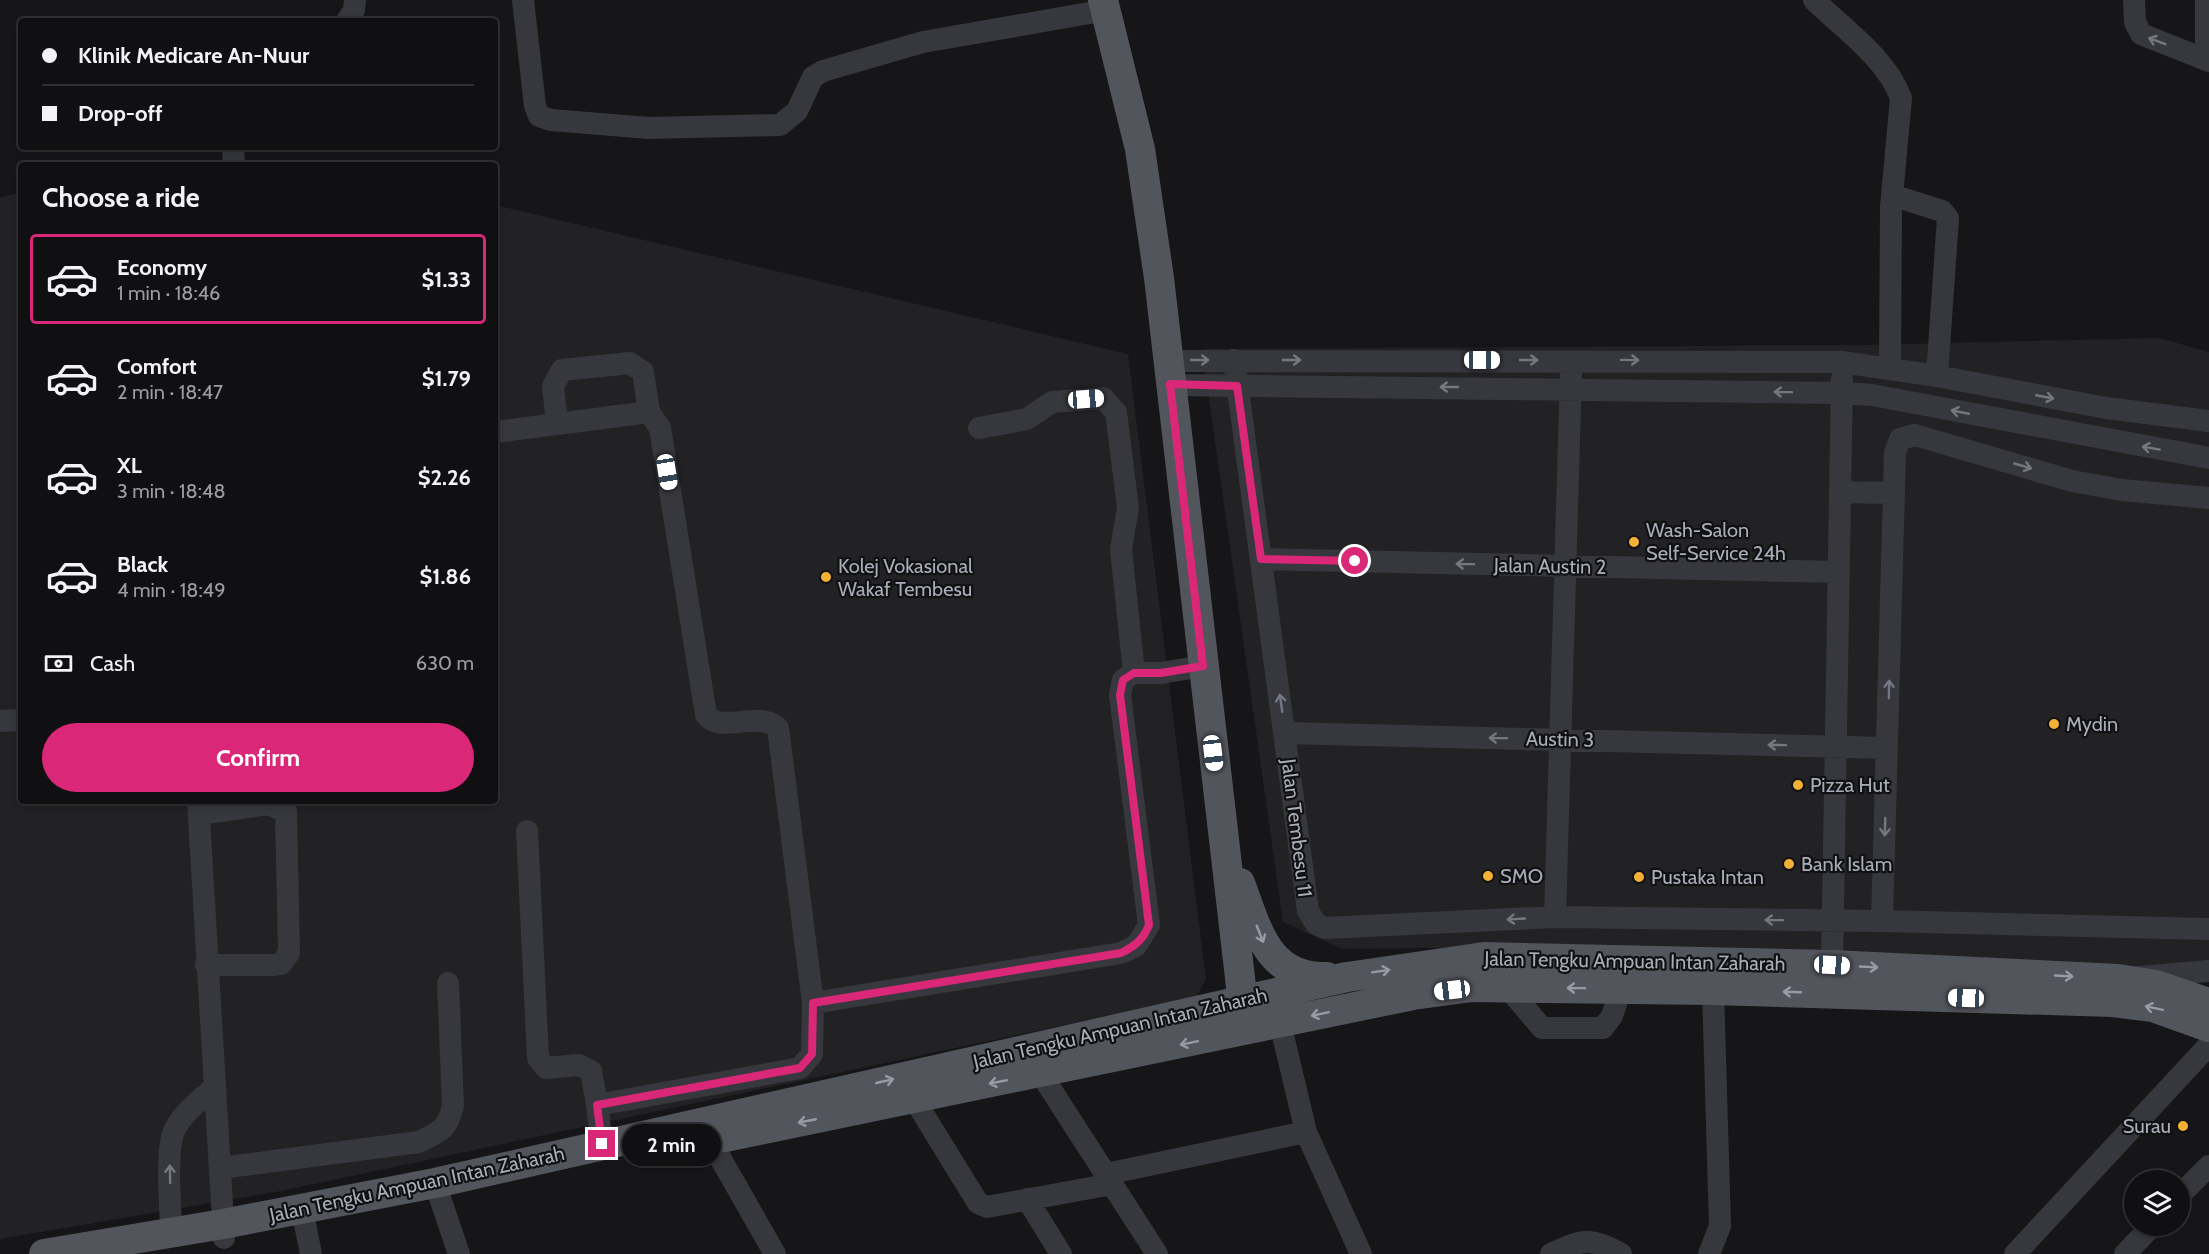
<!DOCTYPE html>
<html lang="en">
<head>
<meta charset="utf-8">
<style>
  body { margin:0; font-family:Cabin,sans-serif; background:#19191b; color:#f1f3f6; height:100vh; display:flex; flex-direction:column; font-size:22px; white-space:nowrap }
  * { box-sizing:border-box; margin:0 }
  p { font-size:20px; color:#9c9d9f }
  .icon { flex:none; width:33px; height:33px; fill:none; stroke:currentColor; stroke-width:2; stroke-linecap:round; stroke-linejoin:round }
  .map { position:relative; flex:1; overflow:hidden }
  .panel { position:absolute; left:18px; top:162px; width:480px; height:642px; display:flex; flex-direction:column; background:#101012; border-radius:6px; box-shadow:0 3px 9px #0003,0 0 0 2px #303032 }
  .panel>* { flex:none }
  .hud { position:absolute; left:18px; top:18px; width:480px; height:132px; border-radius:6px; box-shadow:0 3px 9px #0003,0 0 0 2px #303032; display:grid; align-content:center; height:132px; padding:0 24px; background:#101012 }
  .buttons { position:absolute; left:2124px; top:1170px; display:grid; gap:12px }
  .buttons a { display:grid; place-items:center; width:66px; height:66px; border-radius:50%; background:#101012; box-shadow:0 3px 9px #0003,0 0 0 2px #303032; font-size:30px }
  .end { position:absolute; width:27px; height:27px; margin:-14px; border:8px solid #db2777; background:#fff; box-shadow:0 0 0 3px #fff }
  .from { border-radius:50% }
  .bubble { position:absolute; height:42px; border-radius:21px; background:#101012; box-shadow:0 3px 9px #0003,0 0 0 2px #303032; font-size:20px; font-weight:700; line-height:42px; text-align:center }
  .car { position:absolute; width:18px; height:36px; margin:-18px -9px; border-radius:8px; box-shadow:0 0 4px 2px #0007; background:linear-gradient(#fff 24%,#345 0 40%,#fff 0 76%,#345 0 86%,#fff 0) }
  .hud b { display:flex; align-items:center; gap:21px; height:57px; font-size:22px }
  .hud b+b { border-top:2px solid #303032 }
  .hud i { width:15px; height:15px; background:#f1f3f6 }
  ul { padding:0; list-style:none }
  li { display:flex; align-items:center; gap:18px; height:90px; margin:0 12px 9px; padding:0 12px; border:3px solid transparent; border-radius:6px }
  li div { flex:1 }
  li b { display:block; font-size:22px }
  li em { font-style:normal; font-weight:700 }
  li.on { border-color:#db2777 }
  li>.icon { width:54px; height:54px; stroke-width:1.5 }
  h2 { padding:0 24px; font-size:27px; line-height:72px }
  .pay { display:flex; align-items:center; gap:15px; height:66px; padding:0 24px; font-size:22px }
  .pay p { margin-inline-start:auto }
  .cta { display:flex; gap:12px; margin-top:auto; padding:12px 24px }
  .cta a { flex:1; height:69px; border-radius:36px; background:#db2777; color:#fff; font-size:24px; font-weight:700; line-height:69px; text-align:center }
  .map>svg:first-child { display:block }
  .built { fill:#222225 }
  .lines { fill:none; stroke-linecap:round; stroke-linejoin:round }
  .minor { stroke:#37383d; stroke-width:22 }
  .major { stroke:#53555c; stroke-width:30 }
  .oneway { stroke:#757881 }
  .oneway2 { stroke:#979ba6 }
  .route { stroke:#db2777; stroke-width:8 }
  .poi-dot { fill:#f2b134; stroke:#111113; stroke-width:2 }
  .labels { text-anchor:middle; stroke-width:4.5; stroke-linejoin:round; paint-order:stroke }
  .poi-label { font-size:20px; fill:#a8adb8; stroke:#111113; text-anchor:start }
  .street-label { font-size:20px; fill:#a8adb8; stroke:#111113 }
</style>
</head>
<body>
<div class="map">
<svg width="2209" height="1254" viewBox="0 0 2209 1254">
  <rect width="100%" height="100%" fill="#161618"/>
  <path class="built" d="M21 193V801H495V205L1128 354 1206 979 1196 997 281 1191 0 1239V197Z
    M2159 338 2209 352V960L2132 972 1536 947 1342 949 1283 922 1202 349 1867 345Z"/>
  <g class="lines">
    <path class="minor" d="M523 0 535 106 539 116 551 120 649 128 780 125 797 111 813 77 823 71 923 42 1107 10
      M1814 0C1844 29 1886 58 1901 98L1891 207 1890 368
      M2134 0 2135 22 2141 34 2209 61
      M347 21 354 10 355 0
      M2206 60V0
      M233 147 234 165
      M1892 195 1942 211 1948 218 1937 376
      M1234 360 1308 911 1316 924 1325 928 1555 917 1882 921 2209 929
      M1167 361 1842 362 1937 376 2106 408 2209 421
      M1170 385 1842 393 1872 395 2209 458
      M557 423 553 386 562 370 630 363 643 372 649 412
      M979 428 1027 419 1052 402 1103 398 1116 412 1128 508 1121 549 1134 673
      M495 432 649 412 660 428 706 715C720 734 759 710 778 728L813 1003 1121 953 1136 946 1149 925 1120 695 1123 680 1134 673H1161L1203 666
      M1840 492 1894 493
      M1261 559 1839 572
      M0 721 21 720
      M1285 733 1887 748
      M198 801 224 1238
      M199 814 269 804 286 812 289 953 281 964 272 965H206
      M527 831 538 1058 546 1068 579 1065 591 1071 597 1105
      M1555 917 1571 373
      M1882 921 1895 453 1900 439 1915 435 2072 481 2122 490 2209 498
      M1832 965 1842 379
      M2140 977 2209 971
      M1508 988 1542 1028H1603L1612 1016 1621 989
      M1280 1023 1306 1132 1361 1254
      M1041 1074 1157 1254
      M914 1099 978 1203 987 1207 1112 1184
      M705 1121 710 1140 775 1254
      M602 1144 597 1105 800 1068 812 1054 813 1003
      M220 1168 419 1142C441 1131 447 1130 453 1106L448 983
      M1106 1174 1306 1132
      M435 1183 459 1254
      M2180 1195 2209 1166
      M1027 1199 1061 1254
      M302 1209 311 1254
      M171 1233C171 1207 165 1153 174 1131 181 1114 201 1100 214 1087
      M1551 1254C1583 1239 1590 1237 1621 1254
      M1709 1254 1720 1226 1713 990
      M2015 1254 2209 1045
      M2125 1254 2152 1226"/>
    <path class="major" d="M1103 0 1140 149 1159 278 1245 1021
      M1240 883C1257 928 1267 979 1327 977
      M725 1137 1413 995 1472 987 1713 990 2113 1002 2153 1007 2209 1027
      M44 1254 223 1224 435 1183 1347 977 1484 957 1832 965 2118 979 2156 985 2209 1003"/>
  </g>
  <defs><path id="oneway-shaft" d="M-6 0H5M1.5-3L5.5 0L1.5 3" fill="none" stroke-width="1.6" stroke-linecap="round" stroke-linejoin="round" transform="scale(1.5)"/></defs>
  <g class="oneway">
    <use href="#oneway-shaft" transform="translate(2157 41) rotate(-159)"/>
    <use href="#oneway-shaft" transform="translate(1200 360)"/>
    <use href="#oneway-shaft" transform="translate(1292 360)"/>
    <use href="#oneway-shaft" transform="translate(1529 360)"/>
    <use href="#oneway-shaft" transform="translate(1630 360) rotate(1)"/>
    <use href="#oneway-shaft" transform="translate(1449 387) rotate(-180)"/>
    <use href="#oneway-shaft" transform="translate(1783 392) rotate(-179)"/>
    <use href="#oneway-shaft" transform="translate(2045 397) rotate(11)"/>
    <use href="#oneway-shaft" transform="translate(1960 412) rotate(-169)"/>
    <use href="#oneway-shaft" transform="translate(2151 448) rotate(-170)"/>
    <use href="#oneway-shaft" transform="translate(2023 466) rotate(16)"/>
    <use href="#oneway-shaft" transform="translate(1465 564) rotate(-179)"/>
    <use href="#oneway-shaft" transform="translate(1889 689) rotate(-89)"/>
    <use href="#oneway-shaft" transform="translate(1281 703) rotate(-98)"/>
    <use href="#oneway-shaft" transform="translate(1498 738) rotate(-179)"/>
    <use href="#oneway-shaft" transform="translate(1777 745) rotate(-179)"/>
    <use href="#oneway-shaft" transform="translate(1885 827) rotate(92)"/>
    <use href="#oneway-shaft" transform="translate(1516 919) rotate(177)"/>
    <use href="#oneway-shaft" transform="translate(1774 920) rotate(-179)"/>
    <use href="#oneway-shaft" transform="translate(170 1174) rotate(-91)"/>
  </g>
  <g class="oneway2">
    <use href="#oneway-shaft" transform="translate(1260 934) rotate(68)"/>
    <use href="#oneway-shaft" transform="translate(1869 967) rotate(3)"/>
    <use href="#oneway-shaft" transform="translate(1381 971) rotate(-9)"/>
    <use href="#oneway-shaft" transform="translate(2064 976) rotate(3)"/>
    <use href="#oneway-shaft" transform="translate(1576 988) rotate(-179)"/>
    <use href="#oneway-shaft" transform="translate(1792 992) rotate(-178)"/>
    <use href="#oneway-shaft" transform="translate(2154 1008) rotate(-168)"/>
    <use href="#oneway-shaft" transform="translate(1320 1014) rotate(168)"/>
    <use href="#oneway-shaft" transform="translate(1189 1043) rotate(168)"/>
    <use href="#oneway-shaft" transform="translate(885 1081) rotate(-13)"/>
    <use href="#oneway-shaft" transform="translate(998 1082) rotate(169)"/>
    <use href="#oneway-shaft" transform="translate(807 1121) rotate(169)"/>
  </g>
  <g class="lines">
    <path class="route" d="M602 1144 597 1105 800 1068 812 1054 813 1003 1121 953C1135 946 1143 940 1149 925L1120 695 1123 680 1134 673H1161L1203 666 1170 384 1237 386 1261 559 1355 561"/>
  </g>
  <g class="poi-dot">
    <circle cx="1634" cy="542" r="6"/>
    <circle cx="826" cy="577" r="6"/>
    <circle cx="2054" cy="724" r="6"/>
    <circle cx="1798" cy="785" r="6"/>
    <circle cx="1789" cy="864" r="6"/>
    <circle cx="1488" cy="876" r="6"/>
    <circle cx="1639" cy="877" r="6"/>
    <circle cx="2183" cy="1126" r="6"/>
  </g>
  <g class="labels">
    <g class="poi-label">
      <text x="1646" y="537">Wash-Salon<tspan x="1646" dy="23">Self-Service 24h</tspan></text>
      <text x="838" y="573">Kolej Vokasional<tspan x="838" dy="23">Wakaf Tembesu</tspan></text>
      <text x="2066" y="731">Mydin</text>
      <text x="1810" y="792">Pizza Hut</text>
      <text x="1801" y="871">Bank Islam</text>
      <text x="1500" y="883">SMO</text>
      <text x="1651" y="884">Pustaka Intan</text>
      <text x="2171" y="1133" text-anchor="end">Surau</text>
    </g>
    <g class="street-label">
      <text transform="translate(1550 566) rotate(1)" y="7">Jalan Austin 2</text>
      <text transform="translate(1560 739) rotate(1)" y="7">Austin 3</text>
      <text transform="translate(1297 828) rotate(83)" y="7">Jalan Tembesu 11</text>
      <text transform="translate(1635 961) rotate(1)" y="7">Jalan Tengku Ampuan Intan Zaharah</text>
      <text transform="translate(1120 1028) rotate(-13)" y="7">Jalan Tengku Ampuan Intan Zaharah</text>
      <text transform="translate(417 1184) rotate(-12)" y="7">Jalan Tengku Ampuan Intan Zaharah</text>
    </g>
  </g>
</svg>
<div class="buttons">
<a><svg class="icon" aria-label="layers" viewBox="0 0 24 24"><path d="M12 4l9 5-9 5-9-5zM3 14l9 5 9-5"/></svg></a>
</div>
<i class="end from" style="left:1355px;top:561px"></i>
<i class="end" style="left:602px;top:1144px"></i>
<div class="bubble" style="left:622px;top:1124px;width:99px">2 min</div>
<i class="car" style="left:1482px;top:360px;rotate:90deg"></i>
<i class="car" style="left:1086px;top:399px;rotate:86deg"></i>
<i class="car" style="left:667px;top:472px;rotate:171deg"></i>
<i class="car" style="left:1213px;top:753px;rotate:173deg"></i>
<i class="car" style="left:1832px;top:965px;rotate:93deg"></i>
<i class="car" style="left:1452px;top:990px;rotate:263deg"></i>
<i class="car" style="left:1966px;top:998px;rotate:272deg"></i>
<div class="hud">
<b><i class="from"></i>Klinik Medicare An-Nuur</b>
<b><i></i>Drop-off</b>
</div>
<section class="panel">
<h2>Choose a ride</h2>
<ul>
<li class="on"><svg class="icon" aria-label="car" viewBox="0 0 24 24"><path d="M5 17H2v-5l4-1 3-4h7l3 4 3 1v5h-3M9 17h6M6 11h13"/><circle cx="7" cy="17" r="2"/><circle cx="17" cy="17" r="2"/></svg><div><b>Economy</b><p>1 min · 18:46</p></div><em>$1.33</em></li>
<li><svg class="icon" aria-label="car" viewBox="0 0 24 24"><path d="M5 17H2v-5l4-1 3-4h7l3 4 3 1v5h-3M9 17h6M6 11h13"/><circle cx="7" cy="17" r="2"/><circle cx="17" cy="17" r="2"/></svg><div><b>Comfort</b><p>2 min · 18:47</p></div><em>$1.79</em></li>
<li><svg class="icon" aria-label="car" viewBox="0 0 24 24"><path d="M5 17H2v-5l4-1 3-4h7l3 4 3 1v5h-3M9 17h6M6 11h13"/><circle cx="7" cy="17" r="2"/><circle cx="17" cy="17" r="2"/></svg><div><b>XL</b><p>3 min · 18:48</p></div><em>$2.26</em></li>
<li><svg class="icon" aria-label="car" viewBox="0 0 24 24"><path d="M5 17H2v-5l4-1 3-4h7l3 4 3 1v5h-3M9 17h6M6 11h13"/><circle cx="7" cy="17" r="2"/><circle cx="17" cy="17" r="2"/></svg><div><b>Black</b><p>4 min · 18:49</p></div><em>$1.86</em></li>
</ul>
<div class="pay"><svg class="icon" aria-label="cash" viewBox="0 0 24 24"><path d="M3 7h18v10H3z"/><circle cx="12" cy="12" r="2"/></svg>Cash<p>630 m</p></div>
<div class="cta"><a>Confirm</a></div>
</section>
</div>
</body>
</html>
